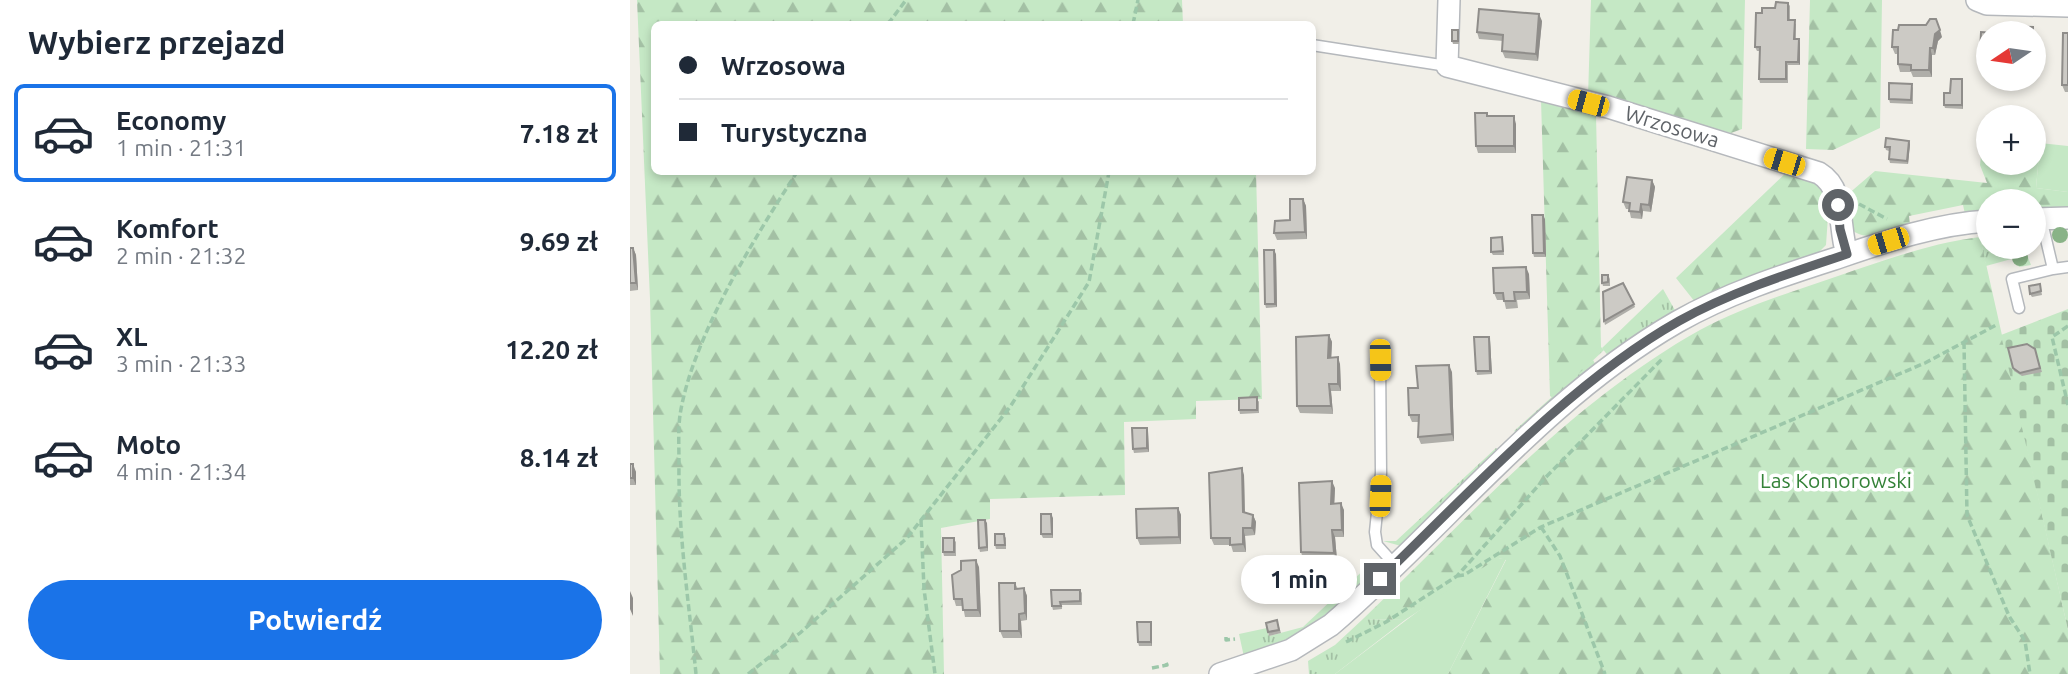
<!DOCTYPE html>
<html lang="pl">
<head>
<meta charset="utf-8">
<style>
  body { margin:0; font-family:Ubuntu,sans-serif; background:#f6f6f7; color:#1f2937; height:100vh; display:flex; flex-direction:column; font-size:26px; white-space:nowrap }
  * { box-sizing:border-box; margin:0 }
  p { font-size:23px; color:#747a83 }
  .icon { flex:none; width:38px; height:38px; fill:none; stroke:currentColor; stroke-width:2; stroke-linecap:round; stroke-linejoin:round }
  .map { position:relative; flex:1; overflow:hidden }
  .side { display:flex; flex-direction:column; background:#fff; width:630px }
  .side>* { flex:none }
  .guide { position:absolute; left:21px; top:21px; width:665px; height:154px; border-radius:10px; box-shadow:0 4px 10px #0003; display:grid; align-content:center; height:154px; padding:0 28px; background:#fff }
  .needle { width:46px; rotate:257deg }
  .buttons { position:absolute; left:1346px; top:21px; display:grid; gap:14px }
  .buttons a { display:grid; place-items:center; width:70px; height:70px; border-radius:50%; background:#fff; box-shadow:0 4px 10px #0003; font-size:35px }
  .end { position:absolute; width:32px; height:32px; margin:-16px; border:9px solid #5f6368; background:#fff; box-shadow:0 0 0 4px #fff }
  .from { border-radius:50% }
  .bubble { position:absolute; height:49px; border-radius:24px; background:#fff; box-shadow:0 4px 10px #0003; font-size:23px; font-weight:600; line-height:49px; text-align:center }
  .car { position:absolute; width:21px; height:42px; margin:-21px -10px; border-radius:9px; box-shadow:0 0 5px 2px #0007; background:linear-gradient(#f5c518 24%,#345 0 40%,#f5c518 0 76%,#345 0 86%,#f5c518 0) }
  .guide b { display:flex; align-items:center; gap:24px; height:66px; font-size:26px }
  .guide b+b { border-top:2px solid #e0e1e3 }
  .guide i { width:18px; height:18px; background:#1f2937 }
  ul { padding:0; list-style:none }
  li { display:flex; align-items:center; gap:21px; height:98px; margin:0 14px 10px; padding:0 14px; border:4px solid transparent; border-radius:10px }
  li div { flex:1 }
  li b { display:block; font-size:26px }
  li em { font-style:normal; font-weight:600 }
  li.selected { border-color:#1a73e8 }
  li>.icon { width:63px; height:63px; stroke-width:1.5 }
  h2 { padding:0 28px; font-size:32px; line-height:84px }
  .button { display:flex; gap:14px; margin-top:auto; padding:14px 28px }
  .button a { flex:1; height:80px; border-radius:42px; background:#1a73e8; color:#fff; font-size:28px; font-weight:600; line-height:80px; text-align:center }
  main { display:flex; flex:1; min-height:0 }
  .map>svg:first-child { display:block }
  .grass { fill:url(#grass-tufts) }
  .forest { fill:url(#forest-firs) }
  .cemetery { fill:url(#cemetery-stones) }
  .garden { fill:#c5e8c5 }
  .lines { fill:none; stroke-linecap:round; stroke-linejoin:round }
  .lane-casing { stroke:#b5b8bc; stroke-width:13 }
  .street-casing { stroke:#b5b8bc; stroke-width:24 }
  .path { stroke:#9cc7a9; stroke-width:3.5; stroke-dasharray:7 3.5; stroke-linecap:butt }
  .lane { stroke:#fff; stroke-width:10 }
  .street { stroke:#fff; stroke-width:21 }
  .tree { fill:#89b387 }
  .wall { fill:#afaea9 }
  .shaded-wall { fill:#8f8d8a }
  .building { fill:#cccac5; stroke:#8f8d8a; stroke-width:2 }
  .route { stroke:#5f6368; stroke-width:9 }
  .labels { text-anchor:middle; stroke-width:7; stroke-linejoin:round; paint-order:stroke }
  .street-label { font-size:21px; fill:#5f6368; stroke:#fff }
  .park-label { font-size:21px; fill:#348238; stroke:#fff }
</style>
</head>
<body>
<main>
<section class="side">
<h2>Wybierz przejazd</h2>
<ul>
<li class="selected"><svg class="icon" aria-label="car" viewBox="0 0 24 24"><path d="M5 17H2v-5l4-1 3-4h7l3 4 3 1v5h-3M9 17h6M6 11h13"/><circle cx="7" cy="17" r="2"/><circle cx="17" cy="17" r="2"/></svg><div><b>Economy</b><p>1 min · 21:31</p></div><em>7.18 zł</em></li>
<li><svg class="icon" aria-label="car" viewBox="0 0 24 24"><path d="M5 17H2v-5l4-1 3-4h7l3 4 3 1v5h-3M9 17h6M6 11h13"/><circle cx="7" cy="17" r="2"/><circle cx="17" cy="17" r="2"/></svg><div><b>Komfort</b><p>2 min · 21:32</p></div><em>9.69 zł</em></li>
<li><svg class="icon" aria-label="car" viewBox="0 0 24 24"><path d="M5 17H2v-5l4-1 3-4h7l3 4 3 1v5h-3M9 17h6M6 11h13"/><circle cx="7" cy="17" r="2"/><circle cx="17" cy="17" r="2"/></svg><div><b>XL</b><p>3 min · 21:33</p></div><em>12.20 zł</em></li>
<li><svg class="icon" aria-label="car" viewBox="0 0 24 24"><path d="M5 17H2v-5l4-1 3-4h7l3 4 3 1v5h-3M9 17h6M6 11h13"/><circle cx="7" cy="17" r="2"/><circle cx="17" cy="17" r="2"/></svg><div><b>Moto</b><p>4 min · 21:34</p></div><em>8.14 zł</em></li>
</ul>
<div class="button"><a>Potwierdź</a></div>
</section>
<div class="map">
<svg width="1438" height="674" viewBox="0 0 1438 674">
  <defs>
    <pattern id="grass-tufts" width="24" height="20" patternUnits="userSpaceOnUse" patternTransform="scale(1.75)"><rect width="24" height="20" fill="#c5e8c5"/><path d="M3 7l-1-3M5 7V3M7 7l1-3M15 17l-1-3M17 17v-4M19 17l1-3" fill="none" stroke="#a3c0a4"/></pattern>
    <pattern id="forest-firs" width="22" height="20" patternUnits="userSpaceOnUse" patternTransform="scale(1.75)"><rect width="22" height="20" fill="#c5e8c5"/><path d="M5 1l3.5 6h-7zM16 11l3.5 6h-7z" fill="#a3c0a4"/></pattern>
    <pattern id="cemetery-stones" width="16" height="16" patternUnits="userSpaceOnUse" patternTransform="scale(1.75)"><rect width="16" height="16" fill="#c5e8c5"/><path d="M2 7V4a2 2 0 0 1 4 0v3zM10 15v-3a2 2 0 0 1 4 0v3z" fill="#a3c0a4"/></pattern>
  </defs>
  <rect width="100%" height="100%" fill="#f1efe8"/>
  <path class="grass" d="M1358 236V247H1394L1401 265 1389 267 1385 258 1356 266 1350 237Z
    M1033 289 1046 312 979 357 972 348Z
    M963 360 967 367 888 434 884 431Z
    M866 448 870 451 771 546 753 541H766Z
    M741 563 743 573C697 615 674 636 614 657L609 634 637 628 639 636 673 627Z
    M733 619 775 620 705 674H679L678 661 705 645Z"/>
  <path class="forest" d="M7 0H552L553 24H24V172H560V174L626 172 632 399 566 401V419L494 422 495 495 360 499V519L311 528 314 674H30L20 299Z
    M961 0H1115L1112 129 1101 133 958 97Z
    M1180 0H1252L1250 128 1203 150 1176 149Z
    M911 100 966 114 971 347 974 350 923 398 920 396Z
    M1353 138H1358V163H1404V142L1410 143 1406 188 1438 192V209L1404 210V201H1358V213L1335 214 1333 205 1279 216 1280 225C1262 230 1237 244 1221 229L1217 195 1245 171 1357 183 1350 165Z
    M1159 170 1188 181 1199 202 1196 245 1186 255 1065 302 1046 278Z
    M1350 237 1438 630V674H818L876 560 869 558 775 620 733 619C838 518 941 402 1070 330 1113 307 1161 292 1208 276 1255 260 1301 243 1350 237Z"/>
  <path class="cemetery" d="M1438 309V630L1371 335Z"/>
  <path class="garden" d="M1410 143 1438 146V192L1406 188Z
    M868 558 876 559 818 674H705L803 600Z"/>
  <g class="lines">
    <defs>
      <path id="lane" d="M682 45 817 66
        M1411 218 1423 269 1438 267
        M1389 308 1382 279 1423 269
        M750 360 751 473 745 532 747 545 765 565"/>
      <path id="street" d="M819 0 817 66 978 107 1189 173C1216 189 1208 228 1217 254
        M1347 0 1357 4 1438 6
        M1404 219 1438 218
        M590 674 661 650 701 625C816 526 913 399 1047 322 1096 294 1151 276 1204 259 1254 242 1305 224 1358 221"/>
    </defs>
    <use href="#lane" class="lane-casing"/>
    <use href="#street" class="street-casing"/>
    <path class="path" d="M258 24 276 0
      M503 24 508 0
      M1229 204 1257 219
      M1438 326 1422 337 1438 405
      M1334 342 1337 515 1379 616 1395 641 1400 674
      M291 520 294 589 305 674
      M911 527 930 556 975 674
      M827 576 834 575 911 527 1295 363 1368 324
      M596 637V640L605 639
      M716 642 756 622 827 576 917 476 1033 358
      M522 668 537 665 535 660
      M66 674C59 603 48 534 49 462 49 447 48 430 50 415 62 338 125 237 167 172
      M118 674 170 633 277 538 380 407 459 282 479 172"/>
    <use href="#lane" class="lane"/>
    <use href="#street" class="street"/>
  </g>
  <g class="tree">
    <circle cx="1430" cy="235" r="8"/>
    <circle cx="1390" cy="258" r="8"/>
  </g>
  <path class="wall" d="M1158 3 1160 6V20L1166 24V39L1170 43V65H1158V83H1130L1129 79 1130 51H1127L1125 47 1132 13Z
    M912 21 908 61 875 58 872 51 873 41 849 39 847 32Z
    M1367 26 1403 27 1405 34V69H1404V33H1358V61H1353L1350 54 1351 32 1367 33Z
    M828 30 829 34V44H823L822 41Z
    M1438 33V92H1435L1432 85Z
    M1312 37 1308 41 1305 55H1302V77H1283L1281 72H1270L1268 64V54H1265L1262 47Z
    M1332 79 1333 83V109L1315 108 1314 105 1320 93Z
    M1386 79V88H1369L1366 81Z
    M1283 87V104L1260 103 1259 99Z
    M857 113 858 116 886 124V153H848L846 146Z
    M1280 144 1278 164 1260 163 1259 159V151L1256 150 1255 147Z
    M1022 180 1025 187 1021 212 1013 211 1012 219 1001 218 999 209H996L993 202Z
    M673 199 676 206 677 239 647 240 644 233 660 220Z
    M915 219 916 257H904L903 253Z
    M873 241 874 255H863L861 252Z
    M0 248H3L6 255 8 290 0 291Z
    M646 254 647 307 636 308 635 304Z
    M899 274 900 299 887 300 888 308 876 309 874 300H867L864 293Z
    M978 275 980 279V286H973L972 283Z
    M1410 284 1412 295 1402 297 1400 294Z
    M1004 304 1005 307 975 325 974 321Z
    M699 335 702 342 701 357 710 364 711 391H701L703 414 670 413 667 406Z
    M860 340 862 374 847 375 846 371Z
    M1405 349 1412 372 1392 376 1384 371 1383 368Z
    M822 372 824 441 791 444 788 437 789 422H782L779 415 788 388Z
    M629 401V413L610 414 609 410Z
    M517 428 518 431 519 452 504 453 503 449Z
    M0 464 6 472V485H0Z
    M614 475 615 513 623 515 626 522 625 535 615 536 616 552H603L601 545H584L581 538Z
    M705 488 704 504 714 510V537H705L707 560 673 559 671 552Z
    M548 508 551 515V544L510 545 507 538Z
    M423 518V538H413L411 534Z
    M357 523 358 551 350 552 349 548Z
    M376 537V549H366L365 545Z
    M326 541V556H314L313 552Z
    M349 567 351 617H335L333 606H326L324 599Z
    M385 583 388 589 394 588 397 596V620L391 621 392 638H373L370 631Z
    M450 590 452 593V605H432V609L423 610 422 606Z
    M647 620 651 633 639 636 638 632Z
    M522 625V646H509L508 642Z"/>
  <path class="shaded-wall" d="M909 14 912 21 908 61 906 54Z
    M1403 27 1405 34V69L1404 66Z
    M1310 30 1312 37 1308 41 1305 55 1303 48 1305 34Z
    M1169 39 1170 43V65L1168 62Z
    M1300 48 1302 55V77L1299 70Z
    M1332 79 1333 83V109L1332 105Z
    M884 116 886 124V153L884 146Z
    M1279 141 1280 144 1278 164 1277 161Z
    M1022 180 1025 187 1021 212 1019 205Z
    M673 199 676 206 677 239 675 232Z
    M1011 204 1013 211 1012 219 1010 212Z
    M913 215 915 219 916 257 914 253Z
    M3 248 6 255 8 290 6 283Z
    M644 250 646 254 647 307 645 304Z
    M896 267 899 274 900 299 897 292Z
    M699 335 702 342 701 365 698 358Z
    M859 337 860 340 862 374 860 371Z
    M708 357 710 364 711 391 708 384Z
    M819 365 822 372 824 441 822 434Z
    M699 384 701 391 703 414 701 406Z
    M517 428 518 431 519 452 517 448Z
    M3 464 6 472V485L3 478Z
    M612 468 614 475 615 520 613 512Z
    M702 481 705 488 704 511 701 504Z
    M711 503 714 510V537L712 530Z
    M548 508 551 515V544L549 537Z
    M421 514 423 518V538L422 534Z
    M623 515 626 522 625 535 622 528Z
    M355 520 357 523 358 551 357 547Z
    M613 528 615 536 616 552 613 544Z
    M702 530 705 537 707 560 704 553Z
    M346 560 349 567 351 617 348 610Z
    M394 588 397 596V620L395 613Z
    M0 591 3 598V616L0 609Z
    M389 614 391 621 392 638 389 631Z
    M521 622 522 625V646L521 642Z"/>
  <path class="building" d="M1146 2 1158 3V20H1165L1164 39H1169L1168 62H1156V79H1129L1130 47H1125L1126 13H1132V8H1145Z
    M849 9 909 14 906 54 872 51 873 35 847 32Z
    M1300 19H1306L1310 30 1305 34 1303 48H1300L1299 70H1281V65L1268 64V47H1262L1263 30H1268L1269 25H1296Z
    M1367 26 1403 27V33H1358V54H1350L1351 32 1367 33Z
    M822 30H828V41H822Z
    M1433 33H1438V85H1432Z
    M1321 79H1332V105H1314V93H1320Z
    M1366 79H1383V81H1366Z
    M1259 83 1282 84 1281 100 1259 99Z
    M845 113H857V116H884V146H846Z
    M1256 138 1279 141 1277 161 1259 159 1260 147H1255Z
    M997 177 1022 180 1019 205 1011 204 1010 212 999 211 1000 203 993 202Z
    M660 199H673L675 232 644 233 645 221 660 220Z
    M902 215H913L914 253H903Z
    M872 237 873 251 861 252V238Z
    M0 248H3L6 283H0Z
    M634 250H644L645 304H635Z
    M896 267 897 292H884L885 301H874L873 293H864L863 268Z
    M972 275H978V282L972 283Z
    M993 283 1004 304 974 321 973 292Z
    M1410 284 1411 291 1400 294 1399 286Z
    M699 335 698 358 708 357V384H699L701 406H667L666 337Z
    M844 337H859L860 371H846Z
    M1397 344 1405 349 1410 368 1390 373 1383 368 1378 348Z
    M819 365 822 434 788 437 789 415H779L778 388H788L786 366Z
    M627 397V410H609V398Z
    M502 428H517V448L503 449Z
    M0 464H3V478H0Z
    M612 468 613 512 623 515 622 528H613V544L600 545V538H581L579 473Z
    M702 481 701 504 711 503 712 530H702L704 553 671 552 669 483Z
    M548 508 549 537 507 538 506 509Z
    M411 514H421L422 534H411Z
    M348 520H355L357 547 349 548Z
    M365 534H374L375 545H365Z
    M313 538H324V552H313Z
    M346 560 348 610H333L332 599H324L322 575 331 570V561Z
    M369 583H385V589L394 588 395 613 389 614V631H370Z
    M421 590H450V601L430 602 431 606H422Z
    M647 620 649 630 638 632 636 623Z
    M507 622H521V642H508Z"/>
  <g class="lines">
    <path class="route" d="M750 579C839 493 942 381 1049 321 1101 292 1160 273 1217 254L1210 229 1208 205"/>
  </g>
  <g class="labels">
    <g class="street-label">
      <text transform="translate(1042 127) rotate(17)" y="7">Wrzosowa</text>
    </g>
    <g class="park-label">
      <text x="1206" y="488">Las Komorowski</text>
    </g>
  </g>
</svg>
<div class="buttons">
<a><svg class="needle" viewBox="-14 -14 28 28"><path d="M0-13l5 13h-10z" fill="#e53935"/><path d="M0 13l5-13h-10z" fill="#747a83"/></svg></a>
<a>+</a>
<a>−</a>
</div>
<i class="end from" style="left:1208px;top:205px"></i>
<i class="end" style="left:750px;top:579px"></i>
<div class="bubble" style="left:611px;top:555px;width:116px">1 min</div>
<i class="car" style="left:958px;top:103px;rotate:285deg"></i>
<i class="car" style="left:1154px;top:162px;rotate:287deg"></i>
<i class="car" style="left:1258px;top:241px;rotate:253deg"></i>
<i class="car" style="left:750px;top:360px;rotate:179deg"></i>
<i class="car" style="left:750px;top:496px;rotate:2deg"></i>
<div class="guide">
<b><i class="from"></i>Wrzosowa</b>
<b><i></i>Turystyczna</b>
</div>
</div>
</main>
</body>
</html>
